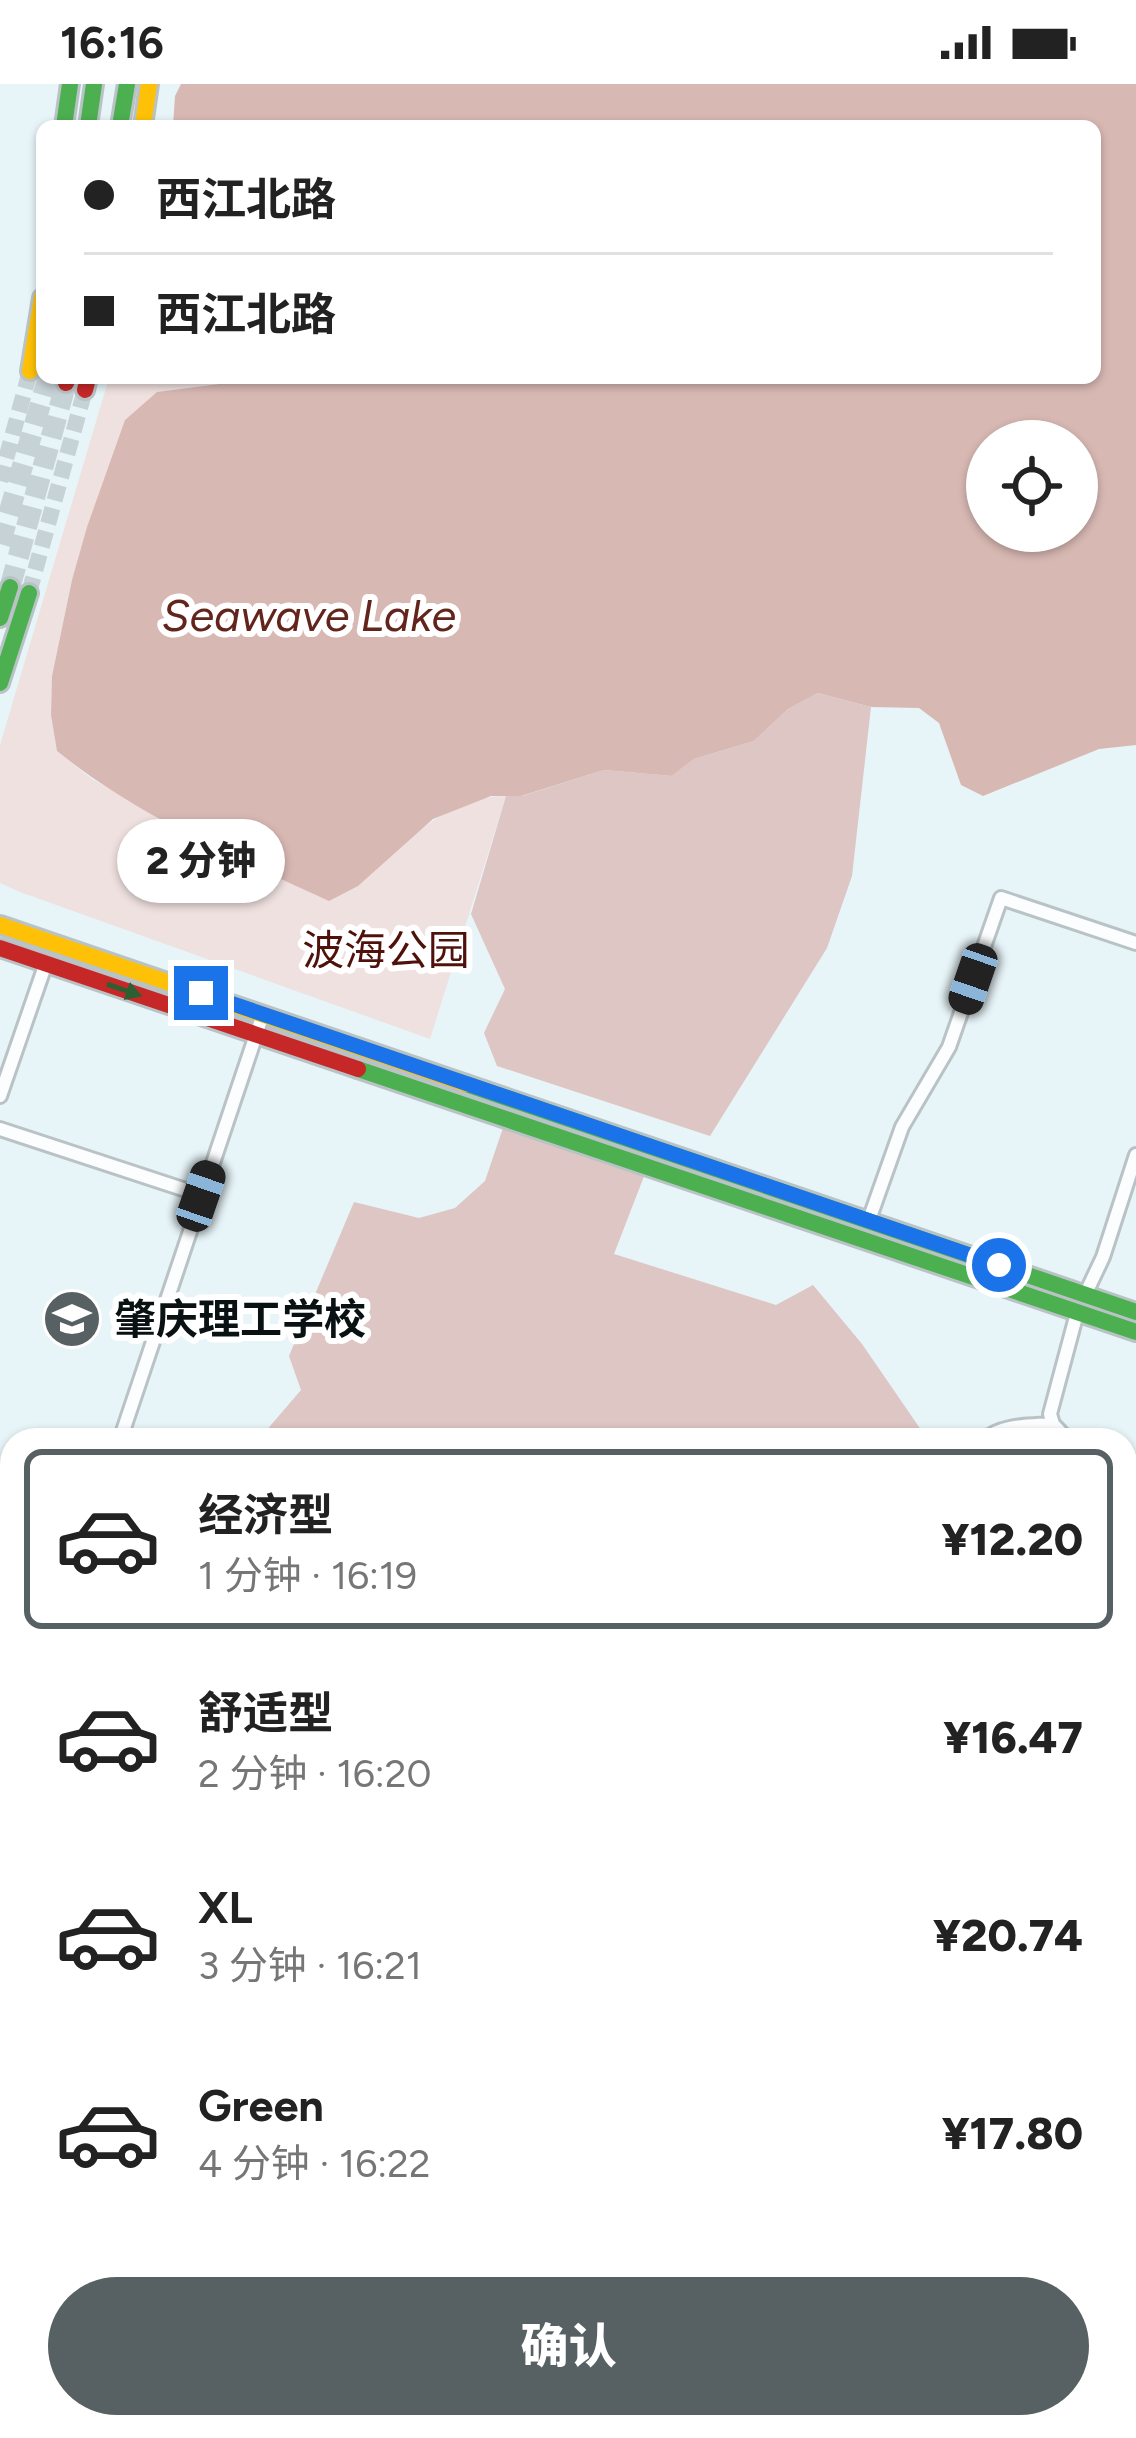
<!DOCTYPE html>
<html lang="zh">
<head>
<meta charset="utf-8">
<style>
  body { margin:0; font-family:Figtree,"Noto Sans SC",sans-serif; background:#f2f2f2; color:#222; height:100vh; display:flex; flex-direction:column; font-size:45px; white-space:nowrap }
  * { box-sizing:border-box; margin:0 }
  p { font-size:39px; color:#767676 }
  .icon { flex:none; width:66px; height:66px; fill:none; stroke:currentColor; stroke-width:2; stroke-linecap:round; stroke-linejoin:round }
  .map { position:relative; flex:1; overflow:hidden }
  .panel { position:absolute; left:0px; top:1344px; width:1137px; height:1011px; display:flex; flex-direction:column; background:#fff; border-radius:36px 36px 0 0; box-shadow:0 3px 9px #0004 }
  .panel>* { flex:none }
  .top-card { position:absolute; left:36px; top:36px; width:1065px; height:264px; border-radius:18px; box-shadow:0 3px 9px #0004; display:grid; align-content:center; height:264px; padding:0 48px; background:#fff }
  .buttons { position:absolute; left:966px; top:336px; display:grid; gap:24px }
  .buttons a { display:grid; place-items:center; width:132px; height:132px; border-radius:50%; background:#fff; box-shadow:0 3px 9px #0004; font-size:60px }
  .end { position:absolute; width:54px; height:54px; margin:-27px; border:15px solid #1a73e8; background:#fff; box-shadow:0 0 0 6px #fff }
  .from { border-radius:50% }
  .bubble { position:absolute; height:84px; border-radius:42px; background:#fff; box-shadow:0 3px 9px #0004; font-size:39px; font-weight:800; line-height:84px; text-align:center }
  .car { position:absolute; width:36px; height:72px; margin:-36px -18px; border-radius:15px; box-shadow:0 0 9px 3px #0007; background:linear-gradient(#222 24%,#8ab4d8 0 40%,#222 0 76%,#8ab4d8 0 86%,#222 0) }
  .top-card b { display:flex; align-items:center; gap:42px; height:114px; font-size:45px }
  .top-card b+b { border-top:3px solid #e0e0e0 }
  .top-card i { width:30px; height:30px; background:#222 }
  ul { padding:21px 0 0; list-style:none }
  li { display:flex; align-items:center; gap:36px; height:180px; margin:0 24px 18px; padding:0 24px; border:6px solid transparent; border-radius:18px }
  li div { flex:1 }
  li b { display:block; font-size:45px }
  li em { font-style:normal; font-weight:800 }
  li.selected { border-color:#576063 }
  li>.icon { width:108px; height:108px; stroke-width:1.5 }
  .cta { display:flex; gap:24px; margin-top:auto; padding:24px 48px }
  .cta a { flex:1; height:138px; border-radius:72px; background:#576063; color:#fff; font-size:48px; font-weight:800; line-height:138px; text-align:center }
  .status { display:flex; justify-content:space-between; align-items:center; height:84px; padding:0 60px; background:#fff; direction:ltr }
  .status svg { height:33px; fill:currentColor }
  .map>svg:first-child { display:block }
  .green { fill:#efe1df }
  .forest { fill:#ddc6c3 }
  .water { fill:#d8b8b3; fill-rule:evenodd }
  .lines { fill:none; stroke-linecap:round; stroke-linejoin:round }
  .secondary-tunnel { stroke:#c6d2d6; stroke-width:16; stroke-dasharray:16 8; stroke-linecap:butt }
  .highway-tunnel { stroke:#c6d2d6; stroke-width:21; stroke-dasharray:21 10; stroke-linecap:butt }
  .street-casing { stroke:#b9c3c6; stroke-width:18 }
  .fast-casing { stroke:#b9c3c6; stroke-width:22 }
  .slow-casing { stroke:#b9c3c6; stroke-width:22 }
  .jam-casing { stroke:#b9c3c6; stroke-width:22 }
  .street { stroke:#fbfdfe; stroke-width:12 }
  .fast { stroke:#4caf50; stroke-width:16 }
  .slow { stroke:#ffc107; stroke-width:16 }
  .jam { stroke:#c62828; stroke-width:16 }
  .oneway { fill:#2a6032 }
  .route { stroke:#1a73e8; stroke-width:15 }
  .labels { text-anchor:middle; stroke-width:12; stroke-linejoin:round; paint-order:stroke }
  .park-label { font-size:42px; fill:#4f120b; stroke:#fff }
  .poi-label { font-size:42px; font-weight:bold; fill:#091113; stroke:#fff; text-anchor:start }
  .water-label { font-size:45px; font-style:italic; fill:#62241b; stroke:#fff }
</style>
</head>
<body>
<div class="status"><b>16:16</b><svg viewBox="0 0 49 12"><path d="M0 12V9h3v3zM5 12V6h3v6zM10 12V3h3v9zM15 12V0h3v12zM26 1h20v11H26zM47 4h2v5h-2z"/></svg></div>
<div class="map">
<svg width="1136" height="2354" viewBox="0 0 1136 2354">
  <rect width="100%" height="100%" fill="#e7f4f8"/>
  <path class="green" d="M109 294H265L157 308 72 496 52 592 51 631 57 667 92 695 236 775 358 802C400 764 445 712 506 712L430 955 20 808 0 799V661Z
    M0 1415 12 1419V1527L0 1523Z"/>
  <path class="forest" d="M818 609 871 623 852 792 827 864 710 1052 497 982 484 949 505 905 471 830 506 712H522L604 686 672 692 694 675 754 657 788 625Z
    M505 1038 646 1087 614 1170 776 1221 813 1201 862 1260 928 1356H251L265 1348 301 1306 289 1272 354 1118 419 1134 455 1124 485 1097Z"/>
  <path class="water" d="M181 0H1136V661L1099 665 983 712 961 701 939 639 919 624 871 623 818 609 788 625 754 657 694 675 672 692 604 686 521 712H491L433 735 358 802 329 817C237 775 136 731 57 667L51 631 52 592 72 496 87 443 125 336 157 308 265 294H1095V42H173L175 12ZM987 357H1077V447H987Z"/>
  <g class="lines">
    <path class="secondary-tunnel" d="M0 397 30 287
      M29 509 85 306"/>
    <path class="highway-tunnel" d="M0 460 48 294
      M10 503 66 299"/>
    <defs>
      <path id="street" d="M0 1012 46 879
        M0 1045 201 1111
        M869 1136 902 1043 949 963 1001 814 1136 859
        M1085 1211 1103 1173 1136 1071
        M120 1356 263 930
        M984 1356C1002 1340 1030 1342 1053 1340
        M1068 1356 1053 1340 1050 1330 1077 1229
        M1125 1415 1136 1431
        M1125 1579 1136 1580
        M1125 1646 1136 1626
        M1125 1673 1136 1679
        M1125 1916 1136 1887
        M749 2354 752 2343
        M889 2354 894 2343"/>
      <path id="fast" d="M64 42 70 0
        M88 42 94 0
        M120 42 127 0
        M0 534 10 503
        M0 599 29 509
        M358 985 1136 1248
        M466 1000 1136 1228
        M0 1588 12 1593
        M0 1601 12 1605
        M0 1623 12 1628
        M1125 2009 1136 2016
        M1125 2044 1136 2048
        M1125 2059 1136 2063
        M1125 2296 1136 2273
        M0 2317 12 2323
        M24 2343 46 2354
        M53 2343 75 2354
        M269 2354 274 2343
        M292 2354 297 2343
        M1097 2354 1102 2343"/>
      <path id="slow" d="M143 42 149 0
        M30 287 42 214
        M0 841 466 1000
        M0 1638 12 1643
        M0 2132 12 2107
        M0 2156 12 2132
        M0 2331 12 2337"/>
      <path id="jam" d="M66 299 68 294
        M85 306 88 294
        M0 864 358 985
        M1125 2340 1136 2317"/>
    </defs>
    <use href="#street" class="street-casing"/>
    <use href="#fast" class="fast-casing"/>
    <use href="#slow" class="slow-casing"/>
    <use href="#jam" class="jam-casing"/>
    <use href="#street" class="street"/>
    <use href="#fast" class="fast"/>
    <use href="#slow" class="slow"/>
    <use href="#jam" class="jam"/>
  </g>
  <defs><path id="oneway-solid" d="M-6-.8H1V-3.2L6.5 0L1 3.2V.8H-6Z" transform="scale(3)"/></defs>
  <use class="oneway" href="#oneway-solid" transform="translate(124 906) rotate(19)"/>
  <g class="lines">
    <path class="route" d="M201 909 999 1181"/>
  </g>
  <defs>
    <symbol id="school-disc" viewBox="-11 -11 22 22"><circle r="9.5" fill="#576063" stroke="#fff"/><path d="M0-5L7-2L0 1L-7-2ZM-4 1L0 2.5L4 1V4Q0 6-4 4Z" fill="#fff"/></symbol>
  </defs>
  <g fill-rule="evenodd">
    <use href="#school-disc" x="39" y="1202" width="66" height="66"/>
  </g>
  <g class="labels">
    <g class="park-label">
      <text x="386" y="881">波海公园</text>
    </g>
    <g class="poi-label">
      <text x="114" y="1250">肇庆理工学校</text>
    </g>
    <g class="water-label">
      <text x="309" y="547">Seawave Lake</text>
    </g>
  </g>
</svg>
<div class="buttons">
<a><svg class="icon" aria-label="locate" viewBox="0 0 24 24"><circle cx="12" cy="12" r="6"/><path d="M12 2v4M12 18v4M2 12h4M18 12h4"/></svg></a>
</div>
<i class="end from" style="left:999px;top:1181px"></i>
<i class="end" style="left:201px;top:909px"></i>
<div class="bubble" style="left:117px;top:735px;width:168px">2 分钟</div>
<i class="car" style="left:973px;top:895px;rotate:199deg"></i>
<i class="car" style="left:201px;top:1112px;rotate:19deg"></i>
<div class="top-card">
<b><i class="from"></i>西江北路</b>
<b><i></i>西江北路</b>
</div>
<section class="panel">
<ul>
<li class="selected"><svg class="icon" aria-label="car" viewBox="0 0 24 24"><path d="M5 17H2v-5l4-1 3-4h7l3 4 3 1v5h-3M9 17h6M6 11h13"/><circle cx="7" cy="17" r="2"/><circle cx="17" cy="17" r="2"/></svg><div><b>经济型</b><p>1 分钟 · 16:19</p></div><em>¥12.20</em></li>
<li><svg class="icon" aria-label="car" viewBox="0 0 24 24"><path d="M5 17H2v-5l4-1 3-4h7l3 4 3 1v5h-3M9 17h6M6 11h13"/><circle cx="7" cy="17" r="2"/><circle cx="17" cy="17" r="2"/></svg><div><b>舒适型</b><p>2 分钟 · 16:20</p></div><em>¥16.47</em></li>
<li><svg class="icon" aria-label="car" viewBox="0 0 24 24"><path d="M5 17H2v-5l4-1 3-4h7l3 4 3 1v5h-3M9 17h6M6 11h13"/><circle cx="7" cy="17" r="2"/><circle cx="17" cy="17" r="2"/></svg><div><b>XL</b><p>3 分钟 · 16:21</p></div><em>¥20.74</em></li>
<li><svg class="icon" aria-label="car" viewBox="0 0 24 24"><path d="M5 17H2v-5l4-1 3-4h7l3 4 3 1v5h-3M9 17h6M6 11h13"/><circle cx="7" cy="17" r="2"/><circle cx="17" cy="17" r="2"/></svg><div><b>Green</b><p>4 分钟 · 16:22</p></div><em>¥17.80</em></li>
</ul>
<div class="cta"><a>确认</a></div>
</section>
</div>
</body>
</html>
